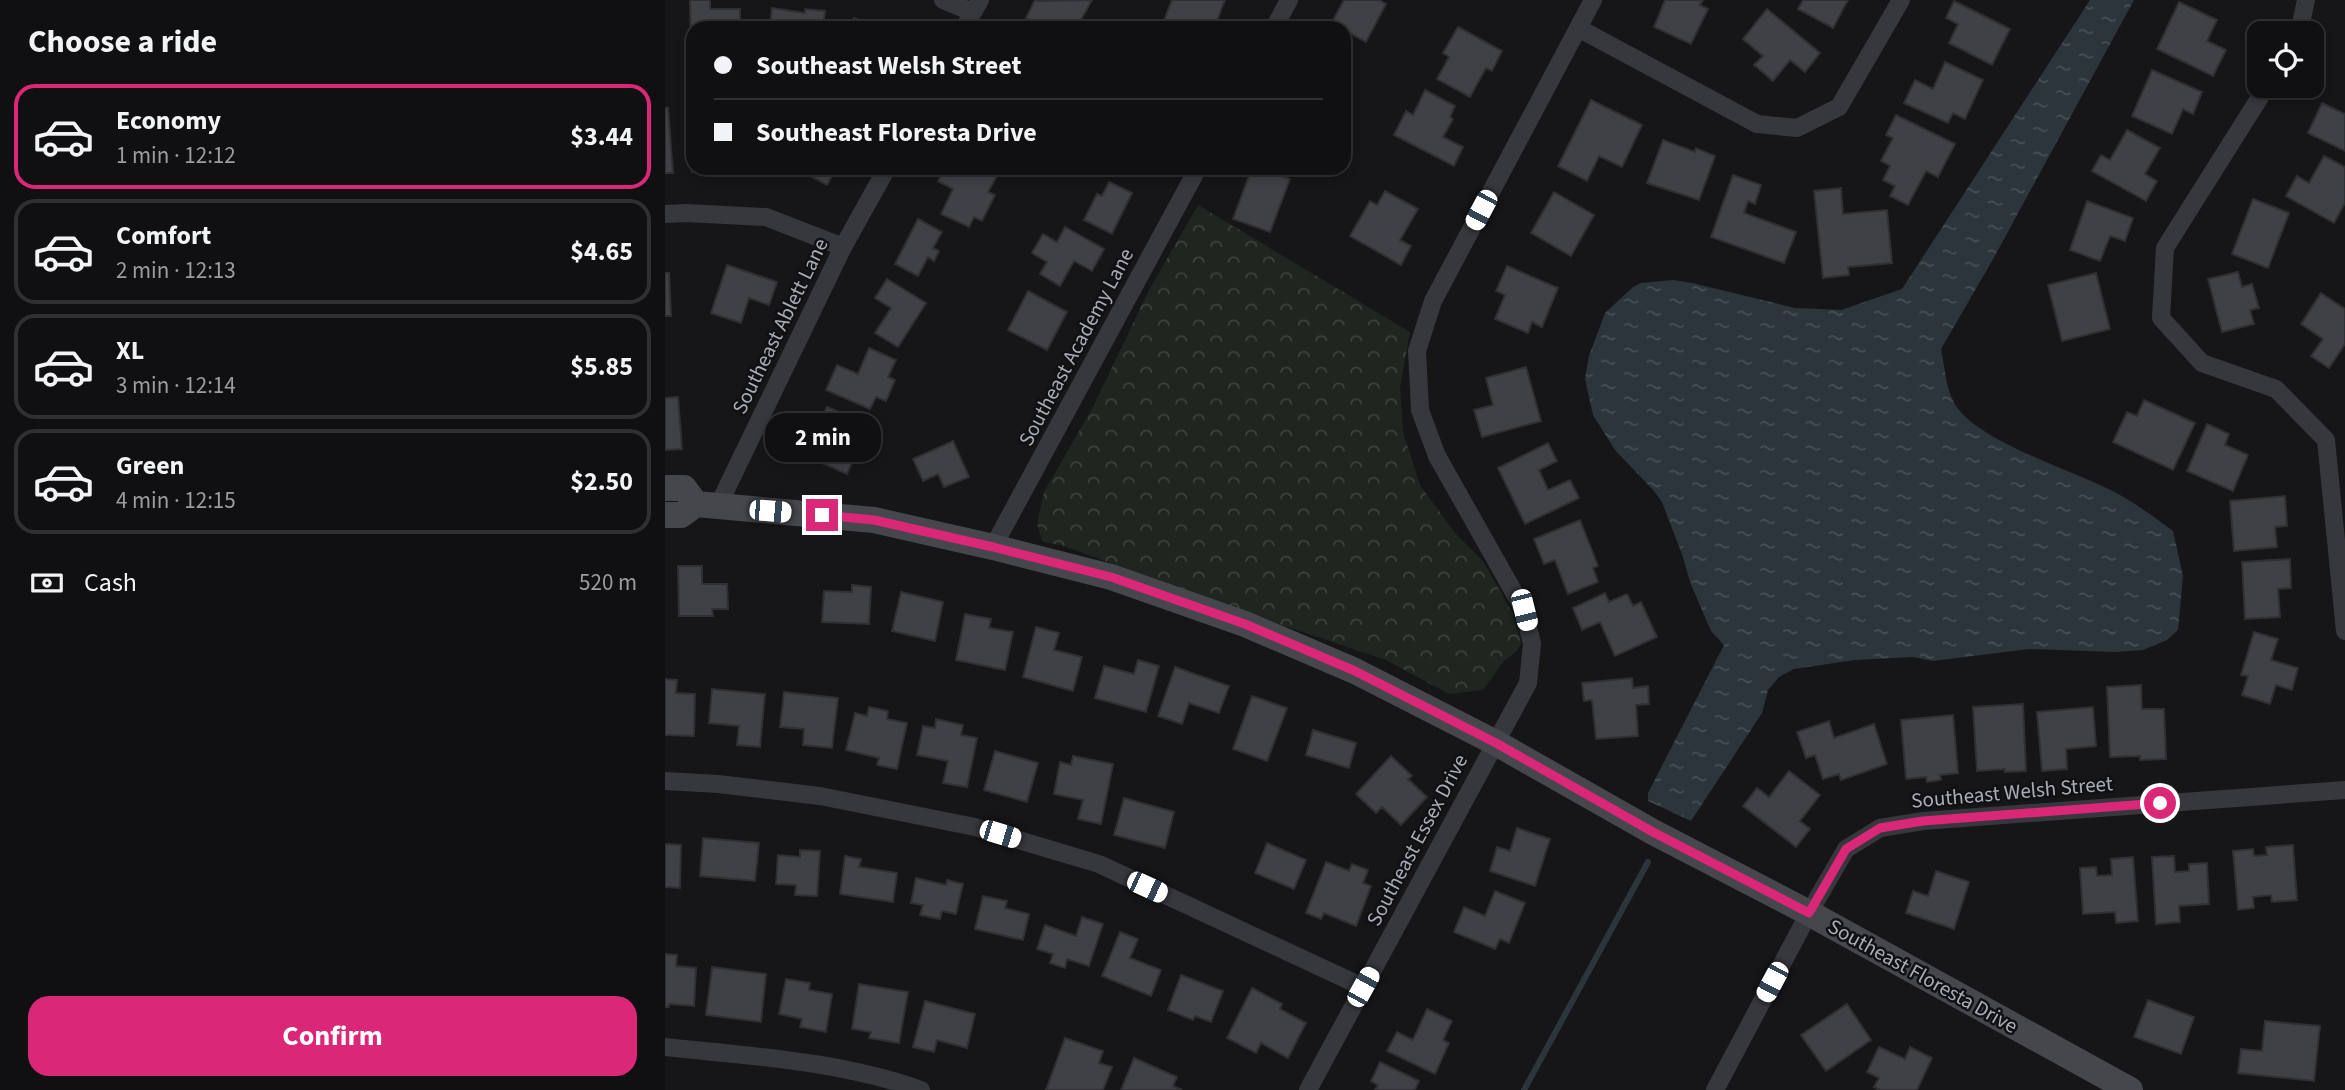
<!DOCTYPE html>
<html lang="en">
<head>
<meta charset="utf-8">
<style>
  body { margin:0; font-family:"Source Sans 3",sans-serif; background:#1e1e20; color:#f1f3f6; height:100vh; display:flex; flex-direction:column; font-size:26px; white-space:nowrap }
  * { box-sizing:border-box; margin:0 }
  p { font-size:23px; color:#9c9d9f }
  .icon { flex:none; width:38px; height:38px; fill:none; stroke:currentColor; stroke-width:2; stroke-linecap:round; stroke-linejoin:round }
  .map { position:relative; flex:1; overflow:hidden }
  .side { display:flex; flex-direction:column; background:#101012; width:665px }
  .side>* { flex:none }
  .top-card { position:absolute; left:21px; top:21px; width:665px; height:154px; border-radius:21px; box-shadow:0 4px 10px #0003,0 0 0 2px #303032; display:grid; align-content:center; height:154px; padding:0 28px; background:#101012 }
  .buttons { position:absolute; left:1582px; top:21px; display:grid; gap:14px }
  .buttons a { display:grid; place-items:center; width:77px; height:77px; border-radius:14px; background:#101012; box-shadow:0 4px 10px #0003,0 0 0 2px #303032; font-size:35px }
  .end { position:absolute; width:32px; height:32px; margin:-16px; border:9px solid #db2777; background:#fff; box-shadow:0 0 0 4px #fff }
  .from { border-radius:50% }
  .bubble { position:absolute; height:49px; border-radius:21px; background:#101012; box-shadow:0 4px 10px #0003,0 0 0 2px #303032; font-size:23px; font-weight:700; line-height:49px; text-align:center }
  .car { position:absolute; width:21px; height:42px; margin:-21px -10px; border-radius:9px; box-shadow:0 0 5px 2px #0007; background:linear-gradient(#fff 24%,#345 0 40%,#fff 0 76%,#345 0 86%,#fff 0) }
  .top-card b { display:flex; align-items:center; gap:24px; height:66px; font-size:26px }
  .top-card b+b { border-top:2px solid #303032 }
  .top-card i { width:18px; height:18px; background:#f1f3f6 }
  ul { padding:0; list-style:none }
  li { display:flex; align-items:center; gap:21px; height:105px; margin:0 14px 10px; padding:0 14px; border:4px solid #303032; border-radius:21px }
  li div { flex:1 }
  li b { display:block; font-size:26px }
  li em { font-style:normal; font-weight:700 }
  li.selected { border-color:#db2777 }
  li>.icon { width:63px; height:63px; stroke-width:1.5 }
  h2 { padding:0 28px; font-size:32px; line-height:84px }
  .pay { display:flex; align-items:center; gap:18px; height:77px; padding:0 28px; font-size:26px }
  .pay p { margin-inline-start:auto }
  .action { display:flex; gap:14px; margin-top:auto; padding:14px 28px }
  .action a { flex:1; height:80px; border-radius:21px; background:#db2777; color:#fff; font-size:28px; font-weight:700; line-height:80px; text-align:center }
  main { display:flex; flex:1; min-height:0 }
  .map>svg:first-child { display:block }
  .forest { fill:url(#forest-crowns) }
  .water { fill:url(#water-ripples) }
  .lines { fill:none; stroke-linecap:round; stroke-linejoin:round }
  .stream { stroke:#2c353c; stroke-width:6 }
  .building { fill:#404145; stroke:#303034; stroke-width:2 }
  .street { stroke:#37383d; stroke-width:18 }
  .secondary { stroke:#45474d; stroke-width:26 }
  .route { stroke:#db2777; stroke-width:9 }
  .labels { text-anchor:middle; stroke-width:5; stroke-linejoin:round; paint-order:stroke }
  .street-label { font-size:21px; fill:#a8adb8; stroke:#111113 }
</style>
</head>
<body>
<main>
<section class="side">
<h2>Choose a ride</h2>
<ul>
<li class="selected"><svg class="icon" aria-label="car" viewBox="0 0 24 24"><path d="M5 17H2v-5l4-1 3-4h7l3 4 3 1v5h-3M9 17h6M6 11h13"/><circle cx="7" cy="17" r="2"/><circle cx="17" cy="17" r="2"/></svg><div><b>Economy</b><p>1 min · 12:12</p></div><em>$3.44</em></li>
<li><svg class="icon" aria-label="car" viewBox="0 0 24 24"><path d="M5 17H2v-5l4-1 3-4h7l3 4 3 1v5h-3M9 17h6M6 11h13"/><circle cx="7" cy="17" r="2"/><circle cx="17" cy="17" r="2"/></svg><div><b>Comfort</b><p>2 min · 12:13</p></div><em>$4.65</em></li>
<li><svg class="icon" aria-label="car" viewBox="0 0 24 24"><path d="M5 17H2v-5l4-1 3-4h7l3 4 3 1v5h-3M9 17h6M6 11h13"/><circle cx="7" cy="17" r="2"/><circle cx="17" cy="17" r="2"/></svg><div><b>XL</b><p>3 min · 12:14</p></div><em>$5.85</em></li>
<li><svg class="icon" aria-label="car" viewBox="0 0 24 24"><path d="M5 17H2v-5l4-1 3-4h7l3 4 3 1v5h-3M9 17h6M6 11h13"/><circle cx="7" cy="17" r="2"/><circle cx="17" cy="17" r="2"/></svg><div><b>Green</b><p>4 min · 12:15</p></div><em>$2.50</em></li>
</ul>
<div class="pay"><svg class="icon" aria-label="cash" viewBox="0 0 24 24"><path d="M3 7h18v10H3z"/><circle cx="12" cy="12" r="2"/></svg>Cash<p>520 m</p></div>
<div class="action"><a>Confirm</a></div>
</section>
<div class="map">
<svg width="1680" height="1090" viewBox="0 0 1680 1090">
  <defs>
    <pattern id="forest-crowns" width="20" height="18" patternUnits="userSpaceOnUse" patternTransform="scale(1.75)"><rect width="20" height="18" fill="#1e261f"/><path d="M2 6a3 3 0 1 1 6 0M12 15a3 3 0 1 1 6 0" fill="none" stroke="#3c433d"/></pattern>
    <pattern id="water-ripples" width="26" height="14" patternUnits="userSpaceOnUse" patternTransform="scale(1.75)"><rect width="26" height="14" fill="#2c353c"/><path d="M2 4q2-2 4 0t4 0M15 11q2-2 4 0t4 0" fill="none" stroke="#485056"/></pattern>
  </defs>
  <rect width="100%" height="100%" fill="#161618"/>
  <path class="forest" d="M533 205 745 332 735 387 738 432 755 485 790 533 818 561 848 614 856 643 852 651 839 661 818 690 784 694 721 660 596 618 396 545 378 542 372 524 379 492 428 407 484 290Z"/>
  <path class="water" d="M1425 0H1469L1327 261 1276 349C1280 368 1281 394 1294 410 1320 442 1397 467 1435 485 1462 497 1485 514 1508 531L1518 576 1513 630 1502 640 1478 650 1450 652 1364 649 1268 661 1248 657 1190 660 1129 669 1114 677 1103 690 1097 713 1026 821 983 801V793L1059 645 1046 631 1025 582 1018 557 997 502 989 491 950 450 928 415 920 379 924 356 940 313 968 287 976 283 1008 280 1027 283 1130 308 1155 309 1176 310 1237 289Z"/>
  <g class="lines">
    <path class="stream" d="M859 1090 983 862"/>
  </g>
  <path class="building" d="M25 0H45V9H75V28H28V53H26Z
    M370 0 373 1 427 0 412 27 414 28H379L361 18Z
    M507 0H560L549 28H511L498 23Z
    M679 0H714L721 4 701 42 679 30V28L666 24Z
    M1000 0H1038L1035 5 1043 9 1026 44 989 27Z
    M1138 0H1183L1168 28 1133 9Z
    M1289 1 1345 29 1327 65 1284 43 1293 24 1281 18Z
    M1514 2 1552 20 1542 41 1561 50 1548 76 1492 49Z
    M107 8 140 13V9L160 11 158 28H105Z
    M1102 9 1155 53 1140 72 1125 60 1108 81 1089 65 1098 56 1078 39Z
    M189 18 215 28H185Z
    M793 27 837 51 827 71 821 68 805 97 772 79 784 57 778 53Z
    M1280 62 1318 80 1300 119 1288 113 1283 123 1239 103 1250 80 1268 89Z
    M1487 70 1537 92 1528 114 1518 109 1507 134 1467 116Z
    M760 90 790 106 785 117 788 119 778 137 798 147 789 166 729 135 741 111 748 115Z
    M926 100 977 125 957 167 934 156 922 181 893 166Z
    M28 103V168H48V171L27 172 22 104Z
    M1657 103 1680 114V151L1643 133Z
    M0 108H3L8 173H0Z
    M1231 115 1290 144 1273 177 1261 171 1243 205 1225 196 1230 186 1218 180 1225 166 1216 161 1228 138 1221 135Z
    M1462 130 1495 148 1480 174 1492 181 1481 201 1427 171 1436 155 1445 160Z
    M998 140 1030 152 1031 148 1050 156 1034 200 982 183Z
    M1659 156 1680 167V203L1669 223 1621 196 1632 176 1644 183Z
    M130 168H171L162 185Z
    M280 168H316L332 176 323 192 330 195 317 221 309 217 304 227 276 214 288 189 273 181Z
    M587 168H595L625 179 605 232 568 219Z
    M1068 175 1096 185 1090 204 1083 201 1079 213 1131 232 1119 263 1046 237Z
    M444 182 467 193 447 234 419 220 432 194 437 196Z
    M1176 188 1178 214 1222 210 1227 263 1183 267 1184 275 1158 278 1149 191Z
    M720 191 753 209 735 240 746 246 736 265 685 236 705 201 712 205Z
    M889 192 929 215 906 256 866 233Z
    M1588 199 1624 213 1603 268 1567 254Z
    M1422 201 1468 218 1460 241 1445 236 1435 261 1405 250Z
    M253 219 277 232 268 248 274 251 269 261 263 257 253 276 230 264Z
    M400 227 439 249 427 271 409 261 395 286 375 274 382 262 367 253 378 234 392 242Z
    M62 265 112 282 104 305 84 298 76 323 46 313Z
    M842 266 893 288 877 327 867 322 863 333 830 319 840 295 831 291Z
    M1573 272 1577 287 1587 284 1594 308 1585 310 1589 324 1557 332 1543 279Z
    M0 273H4L6 316H0Z
    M1431 273 1445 329 1397 341 1383 285Z
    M222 279 261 303 233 347 210 333 226 308 210 298Z
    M363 291 402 312 382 350 343 330Z
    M1656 293 1680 309V344L1664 368 1646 356 1658 339 1636 324Z
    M204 348 231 360 223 377 230 380 221 401 211 397 205 409 161 390 172 365 193 374Z
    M861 367 876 421 817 437 809 410 828 405 821 378Z
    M13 397 17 449 0 450V398Z
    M1479 400 1530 423 1508 470 1448 442 1462 412 1472 416Z
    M162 407 195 421 188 438 196 442 182 474 132 452 141 433 149 436Z
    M1542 424 1564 434 1560 445 1583 455 1568 491 1522 471Z
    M288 441 304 477 279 487 273 474 258 481 248 459Z
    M883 443 892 461 874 470 883 490 905 480 914 498 860 524 833 468Z
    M1620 496 1622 526 1610 527 1612 547 1569 551 1565 501Z
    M915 520 933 566 928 568 933 582 903 594 890 560 879 564 869 539Z
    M1625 559 1626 588 1613 589 1615 617 1580 619 1577 562Z
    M13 566H37V584H62L63 609H47L48 616H14Z
    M187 585 206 587 204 624 157 622 159 591 187 592Z
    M236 592 278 602 270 641 227 631Z
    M940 593 944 602 962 594 968 606 976 602 992 637 950 656 935 622 917 630 908 608Z
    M300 614 326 619 324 628 348 632 340 670 291 660Z
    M371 627 394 633 389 650 417 657 408 691 358 677Z
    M1589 632 1613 639 1606 660 1633 668 1627 690 1611 685 1605 704 1577 695 1583 676 1576 675Z
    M473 660 494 666 481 712 430 698 439 666 469 674Z
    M510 667 564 686 554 713 524 703 517 724 493 716Z
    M967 678 968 688 983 686 984 704 971 705 973 736 931 739 927 700 919 701 917 683Z
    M0 679 12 680 11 693 30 694 29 736 0 735Z
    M1476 685 1477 709H1499L1501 759 1475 760V756L1445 757 1442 687Z
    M47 689 100 694 95 747 72 745 74 726 44 723Z
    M119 692 173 698 167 748 138 745 139 729 115 727Z
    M587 696 622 708 602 761 568 749Z
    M1358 704 1361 771 1340 772V769L1312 771 1308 707Z
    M204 707 223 711 222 719 242 723 232 769 212 765 214 758 181 750 190 713 202 716Z
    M1428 707 1431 746 1401 749 1402 769 1377 771 1372 712Z
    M1288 715 1293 773 1275 775 1276 780 1262 782 1261 777 1241 779 1236 720Z
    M271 719 298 725 296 735 312 738 302 787 278 783 283 761 252 755 258 726 270 728Z
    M1164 721 1169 738 1209 724 1222 764 1176 780 1174 774 1158 779 1150 755 1141 758 1132 732Z
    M648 730 691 743 684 768 641 755Z
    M330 751 373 763 362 802 319 790Z
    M408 756 448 764 436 824 413 819 418 800 389 794 395 762 406 765Z
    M726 756 747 776 743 779 762 797 736 825 717 807 711 813 691 794Z
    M1124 771 1155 795 1135 821 1145 829 1131 847 1078 806 1092 788 1104 797Z
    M459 798 509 812 500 848 449 835Z
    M852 828 885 839 870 886 825 871 832 847 845 851Z
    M38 838 94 843 90 881 35 876Z
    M602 843 641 860 629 889 590 873Z
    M0 844 16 845 15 888 0 887Z
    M1628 845 1632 900 1607 902 1606 895 1588 897 1589 908 1573 910 1568 851 1588 849 1589 856 1602 855 1601 847Z
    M135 850 155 851 152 896 130 895 131 885 111 884 113 855 135 857Z
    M180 856 196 859 194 867 232 873 228 902 175 894Z
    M1509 856 1510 872 1524 871V864L1542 863 1544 904 1514 906 1515 922 1491 924 1487 857Z
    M1468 857 1473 921 1451 923 1450 912 1418 914 1415 868 1431 867 1432 876 1447 875 1446 859Z
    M661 862 684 871 687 864 703 870 698 883 706 886 691 926 659 913 656 919 641 913Z
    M1271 871 1304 882 1289 929 1241 913 1248 891 1263 896Z
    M251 878 281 885 282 880 298 884 291 914 277 911 275 919 255 915 258 905 246 903Z
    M830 891 860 903 844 943 835 939 830 949 789 932 799 907 820 916Z
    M318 896 342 901 340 908 364 914 358 940 310 929Z
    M417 917 438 924 424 966 402 959 400 968 385 963 388 954 372 949 380 925 411 936Z
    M455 932 473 939 465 958 496 970 486 996 437 976Z
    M0 954 12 955 11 966 31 968 29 1006 4 1004V1007H0Z
    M47 967 101 974 96 1022 41 1015Z
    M516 975 558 991 546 1022 530 1016 528 1020 503 1010Z
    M121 979 145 983 144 990 167 994 161 1032 135 1027 137 1019 114 1014Z
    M194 984 243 992 234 1043 204 1038 206 1032 187 1029Z
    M587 988 617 1004 615 1009 641 1023 623 1058 596 1043 591 1053 562 1038Z
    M1483 1000 1529 1017 1516 1054 1469 1037Z
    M260 1001 310 1014 302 1048 272 1040 269 1052 248 1047Z
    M1182 1004 1206 1040 1161 1071 1136 1035Z
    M762 1009 787 1021 778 1040 784 1043 770 1074 722 1051 732 1032 748 1040Z
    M1600 1021 1655 1026 1649 1081 1573 1073 1576 1049 1597 1051Z
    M400 1038 438 1051 434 1063 447 1067 438 1090H381Z
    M1214 1047 1240 1059 1245 1047 1267 1058 1252 1090H1215L1209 1087 1214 1078 1202 1072Z
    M469 1058 512 1077 508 1086 517 1090H456Z
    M715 1062 754 1081 750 1090H710L713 1085 706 1081Z"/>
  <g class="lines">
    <path class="street" d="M278 0 307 12
      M299 28 315 0
      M609 28 624 0
      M913 28 1092 124 1132 128 1174 107 1236 0
      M1634 33 1641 0
      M1602 86 1500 248 1496 318 1537 363 1611 389 1661 440 1680 631
      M0 214 21 213 101 217 178 247
      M53 506 178 247 222 168
      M328 547 533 168
      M0 781 53 784 155 796 310 827 434 864 698 987
      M0 1047C85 1056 175 1061 256 1090
      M643 1090 863 683 867 644 859 610 772 456 755 410 752 351 768 301 928 0
      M1050 1090 1144 913 1181 849 1215 828 1258 821 1680 790"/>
    <path class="secondary" d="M0 488H19L31 504
      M0 515H16L31 504 209 520 328 547 446 577 580 624 690 671 831 743 988 832 1144 913 1465 1090"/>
  </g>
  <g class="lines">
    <path class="route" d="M157 515 209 520 328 547 446 577 580 624 690 671 831 743 988 832 1144 913 1181 849 1215 828 1258 821 1495 803"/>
  </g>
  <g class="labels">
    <g class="street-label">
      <text transform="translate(115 326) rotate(-64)" y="7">Southeast Ablett Lane</text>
      <text transform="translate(411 347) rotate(-62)" y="7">Southeast Academy Lane</text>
      <text transform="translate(1347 792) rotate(-5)" y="7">Southeast Welsh Street</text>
      <text transform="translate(752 840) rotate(-62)" y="7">Southeast Essex Drive</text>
      <text transform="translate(1258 976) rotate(29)" y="7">Southeast Floresta Drive</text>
    </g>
  </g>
</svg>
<div class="buttons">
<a><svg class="icon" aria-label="locate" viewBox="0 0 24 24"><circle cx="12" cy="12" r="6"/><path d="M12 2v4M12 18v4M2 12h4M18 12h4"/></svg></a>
</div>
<i class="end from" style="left:1495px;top:803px"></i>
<i class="end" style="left:157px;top:515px"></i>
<div class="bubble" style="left:100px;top:413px;width:116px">2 min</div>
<i class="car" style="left:816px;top:210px;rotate:208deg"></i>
<i class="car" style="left:105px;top:511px;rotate:95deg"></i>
<i class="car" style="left:859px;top:610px;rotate:166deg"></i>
<i class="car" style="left:335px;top:834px;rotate:107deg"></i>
<i class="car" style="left:482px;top:887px;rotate:115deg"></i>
<i class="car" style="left:1107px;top:982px;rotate:208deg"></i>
<i class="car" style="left:698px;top:987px;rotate:29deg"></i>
<div class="top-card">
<b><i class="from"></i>Southeast Welsh Street</b>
<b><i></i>Southeast Floresta Drive</b>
</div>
</div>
</main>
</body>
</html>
